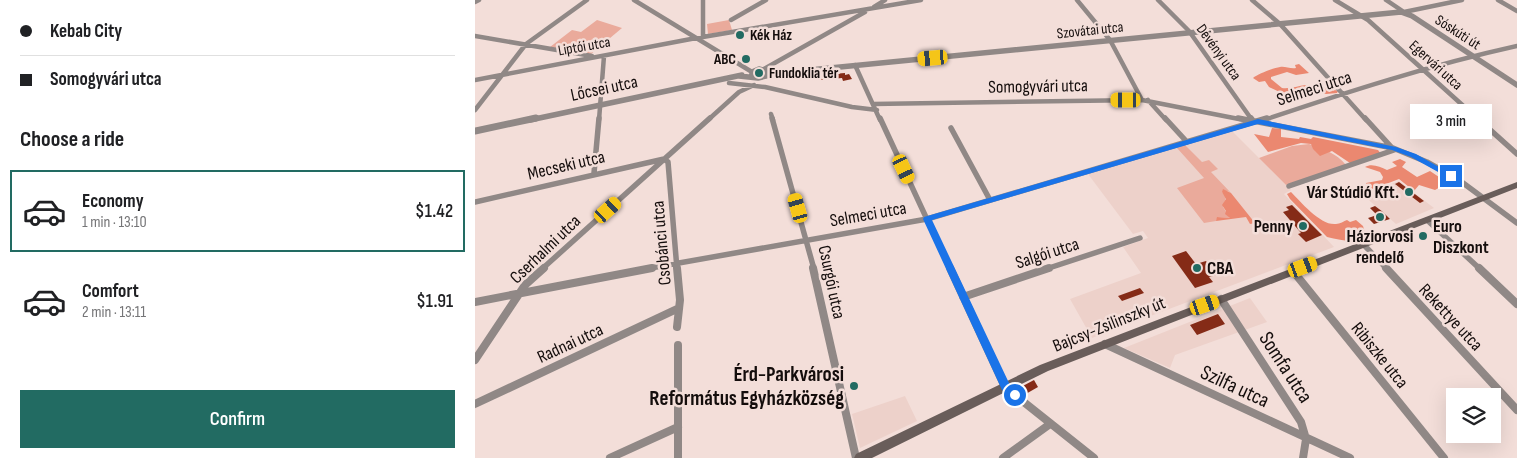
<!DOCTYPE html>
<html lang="en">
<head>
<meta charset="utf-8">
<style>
  body { margin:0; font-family:"Sofia Sans Condensed",sans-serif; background:#f2f2f2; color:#202124; height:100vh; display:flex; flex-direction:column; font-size:19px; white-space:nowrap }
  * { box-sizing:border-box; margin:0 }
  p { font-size:16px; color:#757577 }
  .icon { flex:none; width:28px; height:28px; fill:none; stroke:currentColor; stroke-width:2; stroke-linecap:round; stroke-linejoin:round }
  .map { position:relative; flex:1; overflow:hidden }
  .side { display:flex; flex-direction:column; background:#fff; width:475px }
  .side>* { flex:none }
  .hud { display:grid; align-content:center; height:110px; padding:0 20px; background:#fff }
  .controls { position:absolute; left:971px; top:388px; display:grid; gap:10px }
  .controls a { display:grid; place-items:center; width:55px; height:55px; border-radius:0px; background:#fff; box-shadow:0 5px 20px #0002; font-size:25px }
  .end { position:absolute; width:22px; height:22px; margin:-11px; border:6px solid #1a73e8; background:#fff; box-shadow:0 0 0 2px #fff }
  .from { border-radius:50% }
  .bubble { position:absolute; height:35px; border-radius:0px; background:#fff; box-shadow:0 5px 20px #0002; font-size:16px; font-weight:600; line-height:35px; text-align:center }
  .car { position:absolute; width:15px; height:30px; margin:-15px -8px; border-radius:6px; box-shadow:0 0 4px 1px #0007; background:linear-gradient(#f5c518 24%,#345 0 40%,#f5c518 0 76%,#345 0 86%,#f5c518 0) }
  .hud b { display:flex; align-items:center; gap:18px; height:48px; font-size:19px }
  .hud b+b { border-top:1px solid #e0e0e0 }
  .hud i { width:12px; height:12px; background:#202124 }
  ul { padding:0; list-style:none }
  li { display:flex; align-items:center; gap:15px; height:82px; margin:0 10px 8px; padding:0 10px; border:2px solid transparent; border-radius:0px }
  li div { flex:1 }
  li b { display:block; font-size:19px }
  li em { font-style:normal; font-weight:600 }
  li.current { border-color:#226b62 }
  li>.icon { width:45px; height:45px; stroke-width:1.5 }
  h2 { padding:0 20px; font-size:22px; line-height:60px }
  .primary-button { display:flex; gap:10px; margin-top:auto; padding:10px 20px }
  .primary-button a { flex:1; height:58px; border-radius:0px; background:#226b62; color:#fff; font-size:20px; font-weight:600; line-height:58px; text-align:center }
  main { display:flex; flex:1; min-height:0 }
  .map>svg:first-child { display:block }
  .built { fill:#edd1ca }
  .green { fill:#eaaa9b }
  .forest { fill:#eb8870 }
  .building { fill:#852b17 }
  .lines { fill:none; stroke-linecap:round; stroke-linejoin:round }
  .minor-far2 { stroke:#908886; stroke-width:4.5 }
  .minor-far1 { stroke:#908886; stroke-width:5.5 }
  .minor { stroke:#908886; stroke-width:8 }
  .tertiary-far1 { stroke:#908886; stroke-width:5.5 }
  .tertiary { stroke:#908886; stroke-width:7 }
  .secondary { fill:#695d5a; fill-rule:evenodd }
  .route { fill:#1a73e8 }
  .poi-dot { fill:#226b62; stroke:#f3ded9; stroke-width:2 }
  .labels { text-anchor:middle; stroke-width:5; stroke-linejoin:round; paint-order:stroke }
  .far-street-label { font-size:15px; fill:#140d0c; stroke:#f3ded9 }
  .far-poi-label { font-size:15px; font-weight:bold; fill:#140d0c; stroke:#f3ded9; text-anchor:start }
  .street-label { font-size:18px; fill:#140d0c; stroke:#f3ded9 }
  .poi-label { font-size:18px; font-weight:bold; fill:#140d0c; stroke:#f3ded9; text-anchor:end }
  .near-street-label { font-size:21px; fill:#140d0c; stroke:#f3ded9 }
  .near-poi-label { font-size:21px; font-weight:bold; fill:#140d0c; stroke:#f3ded9; text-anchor:end }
</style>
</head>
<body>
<main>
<section class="side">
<div class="hud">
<b><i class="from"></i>Kebab City</b>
<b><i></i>Somogyvári utca</b>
</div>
<h2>Choose a ride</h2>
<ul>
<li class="current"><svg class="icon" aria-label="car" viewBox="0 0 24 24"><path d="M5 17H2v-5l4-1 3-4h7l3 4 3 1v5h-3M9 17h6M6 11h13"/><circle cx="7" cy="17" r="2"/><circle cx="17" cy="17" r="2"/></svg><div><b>Economy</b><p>1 min · 13:10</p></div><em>$1.42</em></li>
<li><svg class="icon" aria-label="car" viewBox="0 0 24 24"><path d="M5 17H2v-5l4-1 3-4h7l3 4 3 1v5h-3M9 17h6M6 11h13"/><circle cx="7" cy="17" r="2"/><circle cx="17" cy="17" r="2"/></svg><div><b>Comfort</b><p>2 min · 13:11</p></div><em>$1.91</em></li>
</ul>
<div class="primary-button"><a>Confirm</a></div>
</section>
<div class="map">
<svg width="1042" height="458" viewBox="0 0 1042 458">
  <rect width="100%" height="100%" fill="#f3ded9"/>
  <path class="built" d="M757 131 816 190 809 194 859 247 617 338 595 299 666 273 648 247 673 238 668 231 658 234 613 174Z
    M924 181 959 208 921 224 888 195Z
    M775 298 792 322 700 355 695 368 649 348Z
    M430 396 442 421 385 448 377 414Z"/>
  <path class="green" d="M122 20 147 28 116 54 75 47 97 30 106 32Z
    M254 20 257 30 233 34 232 24Z
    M834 144C849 149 861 153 871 165L811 185 784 158 817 146Z
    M710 145 727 162 734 160 743 169 736 172 756 193 753 191 747 192 751 197 748 207 755 218 743 217 741 221 729 223 702 188 729 178 702 148Z"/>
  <path class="forest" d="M824 64 834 73 821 75 812 72 796 77V79L807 88C815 89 823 86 831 85 838 85 856 88 863 91L862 93 851 94 836 90 809 94 794 87 790 81 784 82 778 78C783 74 798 68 805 67 810 66 815 69 821 68L820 65Z
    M797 128 806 129V137L824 139 825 137 836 139 838 137 903 150 906 154 875 163 857 151 845 156 838 149 836 144 826 143 793 152 779 134 794 137Z
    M925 159 931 162 927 167 942 177 955 171 964 177 967 186 960 190 944 185 939 191 924 179 898 189 893 187 891 183 907 180 908 177 905 172 890 167C897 163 905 167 912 170L922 166 917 162Z
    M748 189 756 193 780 223 775 224 771 217 741 221 742 217 755 218 750 214 751 211 747 205 751 199 747 192Z
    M816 192C826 202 846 226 861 224 865 224 869 221 872 220L875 222 881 220 888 226 890 233 882 238 883 241C872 242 862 239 852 237L815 199 812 194Z"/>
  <path class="building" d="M370 73V75L374 74 377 79 368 81 367 78 344 80V75Z
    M924 182 949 201 945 203 920 184Z
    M817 205 847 235 831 242 823 234 826 233 808 212 814 210 811 207Z
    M900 206 908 212 915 219 899 224 893 218 902 215 895 208Z
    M711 251 721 264 731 261 742 275 734 277 738 282 720 288 697 256Z
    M665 288 669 293 647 301 643 296Z
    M743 314 750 324 722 335 715 325Z
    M559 380 563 387 549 395 544 388Z"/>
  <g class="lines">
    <path class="minor-far2" d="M159 0 277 72
      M228 0V37
      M602 0 635 40 667 100
      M683 0 714 31 777 120
      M777 0 805 24 891 120
      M860 0 893 20 1004 120
      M911 0 929 12 987 0
      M1023 0 1042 11
      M0 2 4 0
      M399 7 410 0
      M256 20 291 0
      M0 36 117 56
      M380 65 405 120
      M289 69 390 12
      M0 80 216 39 446 0
      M254 83 290 87 377 107 402 110
      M673 100 691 120
      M398 104 667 100 769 120
      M0 110 51 44 112 0
      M296 114 298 120
      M124 120 129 56
      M233 120 264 92 279 85
      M789 120C872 92 956 65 1042 46"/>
    <path class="minor-far1" d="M297 118 339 269
      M405 118 475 269
      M690 118 712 142
      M763 118 918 148 952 162 984 180 1042 223
      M776 118 779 122
      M1002 118 1042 154
      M476 128 515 200
      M119 173 124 118
      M814 186 919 150 890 118
      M0 202 189 159 193 162 202 269
      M952 220 1005 269
      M889 245 912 269
      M67 269 235 118
      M170 269 452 219 792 118
      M571 269 665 238"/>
    <path class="minor" d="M338 268 381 458
      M475 268 530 387 619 458
      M911 268 1042 410
      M1004 268 1042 304
      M818 271 969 458
      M488 297 574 268
      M746 299 826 422 831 439 828 458
      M0 302 177 268
      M202 327 205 300 202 268
      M630 344 875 458
      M203 345V458
      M0 360 50 285 69 268
      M0 404 204 308
      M135 458 203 427
      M528 458 575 424"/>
    <path class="tertiary-far1" d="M264 76 283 78 304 73 926 12 937 16 1042 85
      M277 76V72L284 69 292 71
      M55 120 267 75"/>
    <path class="tertiary" d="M0 131 61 118"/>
    <path class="secondary" d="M1042 182V188L573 371 397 458H379L381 454 565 365Z"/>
  </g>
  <path class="route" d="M783 119 921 147 941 154 980 176 974 178 936 157 917 150 783 124 457 220 534 383 545 395 540 399 527 390 448 219 449 217Z"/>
  <g class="poi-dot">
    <circle cx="265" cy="35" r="5"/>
    <circle cx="271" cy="59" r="5"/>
    <circle cx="284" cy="73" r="5"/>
    <circle cx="934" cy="192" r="5"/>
    <circle cx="905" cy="217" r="5"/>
    <circle cx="828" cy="226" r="5"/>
    <circle cx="948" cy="236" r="5"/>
    <circle cx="722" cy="268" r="5"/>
    <circle cx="379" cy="386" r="5"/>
  </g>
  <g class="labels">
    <g class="far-street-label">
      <text transform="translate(615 30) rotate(-6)" y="5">Szovátai utca</text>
      <text transform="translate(983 32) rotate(33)" y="5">Sóskúti út</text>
      <text transform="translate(109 46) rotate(-10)" y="5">Liptói utca</text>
      <text transform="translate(744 52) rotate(54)" y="5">Dévényi utca</text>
      <text transform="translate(961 65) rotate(42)" y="5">Egervári utca</text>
    </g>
    <g class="far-poi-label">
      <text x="275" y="40">Kék Ház</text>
      <text x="261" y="64" text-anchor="end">ABC</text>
      <text x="294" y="78">Fundoklia tér</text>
    </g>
    <g class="street-label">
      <text transform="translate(563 86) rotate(-1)" y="6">Somogyvári utca</text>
      <text transform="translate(129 88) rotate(-12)" y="6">Lőcsei utca</text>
      <text transform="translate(839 88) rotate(-18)" y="6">Selmeci utca</text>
      <text transform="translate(91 165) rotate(-13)" y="6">Mecseki utca</text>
      <text transform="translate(393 214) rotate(-10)" y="6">Selmeci utca</text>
      <text transform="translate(186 243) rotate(-95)" y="6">Csobánci utca</text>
      <text transform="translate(70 249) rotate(-44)" y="6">Cserhalmi utca</text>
      <text transform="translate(572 253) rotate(-18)" y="6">Salgói utca</text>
      <text transform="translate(357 282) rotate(78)" y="6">Csurgói utca</text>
      <text transform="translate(976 317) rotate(47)" y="6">Rekettye utca</text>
      <text transform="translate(634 324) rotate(-22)" y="6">Bajcsy-Zsilinszky út</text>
      <text transform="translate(95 343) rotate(-25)" y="6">Radnai utca</text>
      <text transform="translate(905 355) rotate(51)" y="6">Ribiszke utca</text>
    </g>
    <g class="poi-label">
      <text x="924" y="198">Vár Stúdió Kft.</text>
      <text x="818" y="232">Penny</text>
      <text x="958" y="232" text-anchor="start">Euro<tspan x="958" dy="21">Diszkont</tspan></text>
      <text x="905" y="242" text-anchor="middle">Háziorvosi<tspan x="905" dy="21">rendelő</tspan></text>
      <text x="732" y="274" text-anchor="start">CBA</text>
    </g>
    <g class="near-street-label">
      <text transform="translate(811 367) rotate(57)" y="7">Somfa utca</text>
      <text transform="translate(760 386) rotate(25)" y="7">Szilfa utca</text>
    </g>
    <g class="near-poi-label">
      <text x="369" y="381">Érd-Parkvárosi<tspan x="369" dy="24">Református Egyházközség</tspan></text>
    </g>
  </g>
</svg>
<div class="controls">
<a><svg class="icon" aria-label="layers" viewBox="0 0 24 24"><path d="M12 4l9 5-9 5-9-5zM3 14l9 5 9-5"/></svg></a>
</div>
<i class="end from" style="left:540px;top:395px"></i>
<i class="end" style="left:976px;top:176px"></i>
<div class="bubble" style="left:935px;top:104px;width:82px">3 min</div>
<i class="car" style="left:458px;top:58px;rotate:265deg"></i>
<i class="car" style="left:651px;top:100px;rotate:270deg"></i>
<i class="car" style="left:429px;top:169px;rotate:155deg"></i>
<i class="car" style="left:323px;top:208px;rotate:344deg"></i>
<i class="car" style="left:133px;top:210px;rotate:48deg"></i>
<i class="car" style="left:828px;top:267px;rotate:70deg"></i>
<i class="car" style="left:730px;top:305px;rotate:71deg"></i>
</div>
</main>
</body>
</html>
